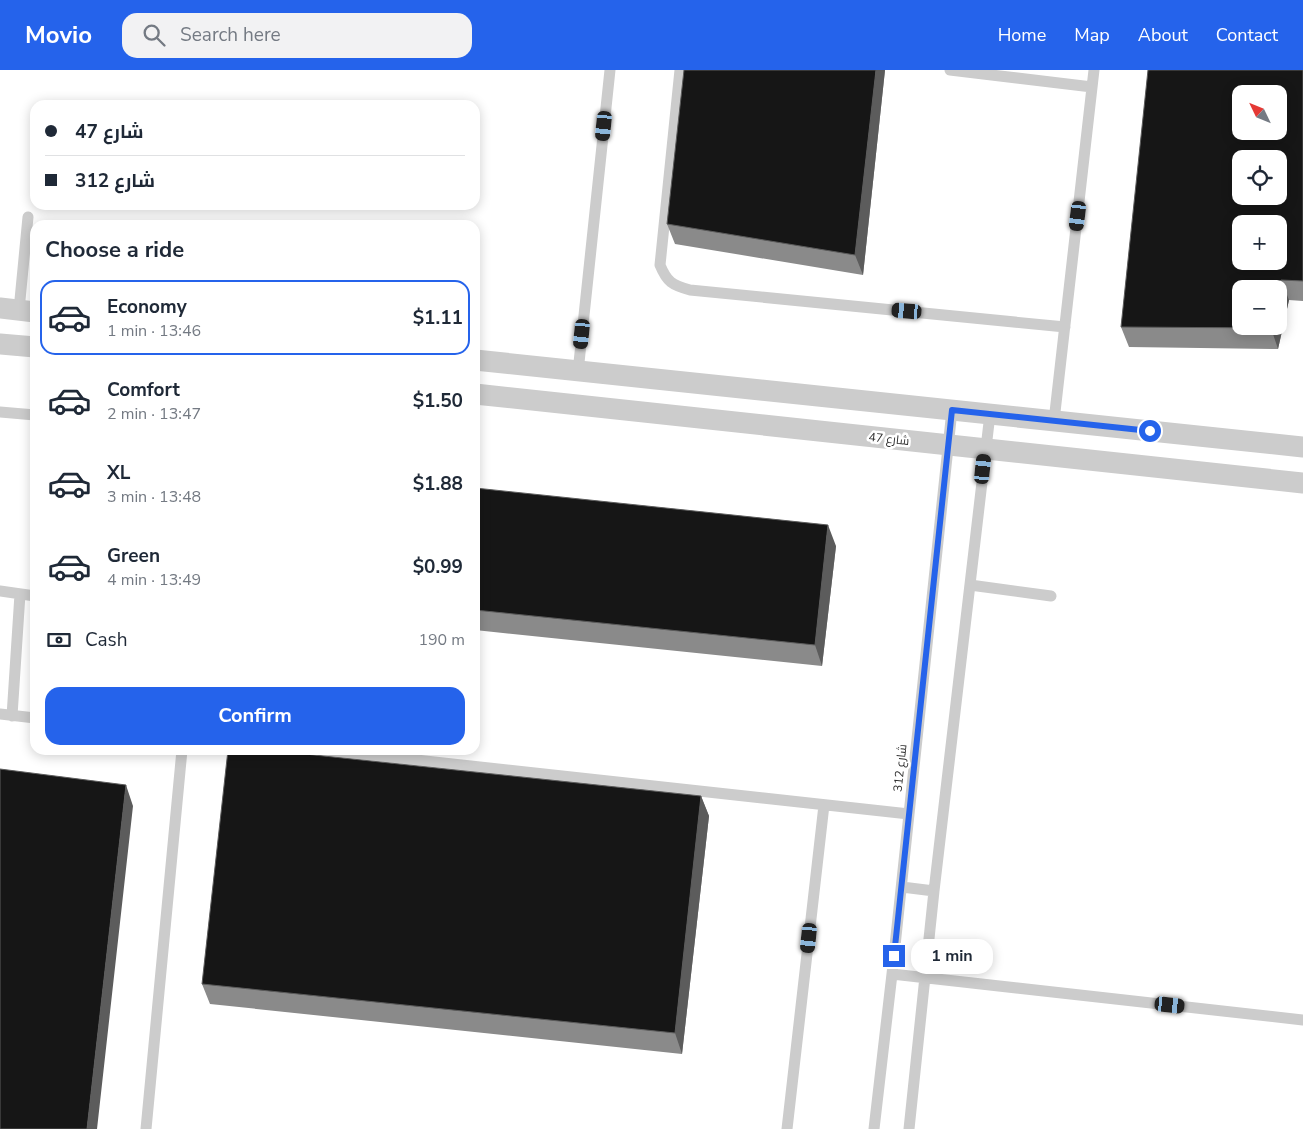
<!DOCTYPE html>
<html lang="en">
<head>
<meta charset="utf-8">
<style>
  body { margin:0; font-family:"Nunito Sans",Cairo,sans-serif; background:#f2f2f3; color:#1f2937; height:100vh; display:flex; flex-direction:column; font-size:19px; white-space:nowrap }
  * { box-sizing:border-box; margin:0 }
  p { font-size:16px; color:#747a83 }
  .icon { flex:none; width:28px; height:28px; fill:none; stroke:currentColor; stroke-width:2; stroke-linecap:round; stroke-linejoin:round }
  .map { position:relative; flex:1; overflow:hidden }
  .side { position:absolute; left:30px; top:150px; width:450px; height:535px; display:flex; flex-direction:column; background:#fff; border-radius:15px; box-shadow:0 2px 12px #0003 }
  .side>* { flex:none }
  .hud { position:absolute; left:30px; top:30px; width:450px; height:110px; border-radius:15px; box-shadow:0 2px 12px #0003; display:grid; align-content:center; height:110px; padding:0 15px; background:#fff }
  .needle { width:32px; rotate:313deg }
  .tools { position:absolute; left:1232px; top:15px; display:grid; gap:10px }
  .tools a { display:grid; place-items:center; width:55px; height:55px; border-radius:10px; background:#fff; box-shadow:0 2px 12px #0003; font-size:25px }
  .end { position:absolute; width:22px; height:22px; margin:-11px; border:6px solid #2563eb; background:#fff; box-shadow:0 0 0 2px #fff }
  .from { border-radius:50% }
  .bubble { position:absolute; height:35px; border-radius:15px; background:#fff; box-shadow:0 2px 12px #0003; font-size:16px; font-weight:700; line-height:35px; text-align:center }
  .car { position:absolute; width:15px; height:30px; margin:-15px -8px; border-radius:6px; box-shadow:0 0 4px 1px #0007; background:linear-gradient(#222 24%,#8ab4d8 0 40%,#222 0 76%,#8ab4d8 0 86%,#222 0) }
  .hud b { display:flex; align-items:center; gap:18px; height:48px; font-size:19px }
  .hud b+b { border-top:1px solid #e0e1e3 }
  .hud i { width:12px; height:12px; background:#1f2937 }
  ul { padding:0; list-style:none }
  li { display:flex; align-items:center; gap:15px; height:75px; margin:0 10px 8px; padding:0 5px; border:2px solid transparent; border-radius:15px }
  li div { flex:1 }
  li b { display:block; font-size:19px }
  li em { font-style:normal; font-weight:700 }
  li.selected { border-color:#2563eb }
  li>.icon { width:45px; height:45px; stroke-width:1.5 }
  h2 { padding:0 15px; font-size:22px; line-height:60px }
  .pay { display:flex; align-items:center; gap:12px; height:55px; padding:0 15px; font-size:19px }
  .pay p { margin-inline-start:auto }
  .primary-button { display:flex; gap:10px; margin-top:auto; padding:10px 15px }
  .primary-button a { flex:1; height:58px; border-radius:15px; background:#2563eb; color:#fff; font-size:20px; font-weight:700; line-height:58px; text-align:center }
  header { display:flex; align-items:center; gap:30px; box-sizing:border-box; height:70px; padding:0 25px; background:#2563eb; color:#fff }
  header strong { font-size:24px }
  nav { display:flex; gap:28px; margin-inline-start:auto; font-size:18px }
  .search { width:350px; height:45px; background:#f2f2f3; display:flex; align-items:center; gap:12px; box-sizing:border-box; padding:0 18px; border-radius:15px; color:#747a83; font-size:19px }
  .map>svg:first-child { display:block }
  .lines { fill:none; stroke-linecap:round; stroke-linejoin:round }
  .lane { stroke:#ccc; stroke-width:11 }
  .street { stroke:#ccc; stroke-width:21 }
  .wall { fill:#8a8a8a }
  .shaded-wall { fill:#5c5c5c }
  .building { fill:#161616; stroke:#5c5c5c; fill-rule:evenodd }
  .route { stroke:#2563eb; stroke-width:6 }
  .labels { text-anchor:middle; stroke-width:5; stroke-linejoin:round; paint-order:stroke }
  .street-label { font-size:12px; fill:#2f2f2f; stroke:#fff }
</style>
</head>
<body>
<header>
<strong>Movio</strong>
<div class="search"><svg class="icon" aria-label="search" viewBox="0 0 24 24"><circle cx="10" cy="10" r="6"/><path d="M15 15l6 6"/></svg>Search here</div>
<nav><a>Home</a><a>Map</a><a>About</a><a>Contact</a></nav>
</header>
<div class="map">
<svg width="1303" height="1059" viewBox="0 0 1303 1059">
  <rect width="100%" height="100%" fill="#fff"/>
  <g class="lines">
    <path class="lane" d="M680 0 660 195C667 212 672 215 690 220L1065 257
      M950 0 1092 17
      M19 240 28 147
      M578 302 610 0
      M0 342 35 345
      M1054 351 1094 0
      M970 515 1051 526
      M0 521 35 526
      M0 644 35 648
      M12 646 20 524
      M325 680 909 744
      M902 817 934 821
      M892 904 1303 950
      M146 1059 182 680
      M787 1059 824 735
      M874 1059 892 904 952 340
      M909 1059 934 821 990 344"/>
    <path class="street" d="M0 238 35 242
      M0 274 35 277
      M475 290 1303 377
      M475 324 1303 413"/>
  </g>
  <path class="wall" d="M885 0 863 205 675 174 667 154Z
    M1303 0V231L1289 230 1278 279 1129 277 1121 257Z
    M475 418 836 476 822 596 475 560Z
    M701 726 709 746 682 984 210 934 202 914Z"/>
  <path class="shaded-wall" d="M876 0H885L863 205 855 185Z
    M1281 210 1289 230 1278 279 1271 258V256H1279V222Z
    M828 455 836 476 822 596 815 575Z
    M126 715 133 736 97 1059H87Z
    M701 726 709 746 682 984 675 963Z"/>
  <path class="building" d="M684 0H876L855 185 667 154Z
    M1148 0H1303V211L1281 210 1279 222V219H1241V256H1271V258L1121 257ZM1241 24H1279V61H1241ZM1241 89H1279V126H1241ZM1241 154H1279V191H1241Z
    M475 418 828 455 815 575 475 540Z
    M228 680H267L701 726 675 963 202 914Z
    M0 699 126 715 87 1059H0Z"/>
  <g class="lines">
    <path class="route" d="M894 886 952 340 1150 361"/>
  </g>
  <g class="labels">
    <g class="street-label">
      <text transform="translate(889 369) rotate(6)" y="4">شارع 47</text>
      <text transform="translate(900 698) rotate(-84)" y="4">شارع 312</text>
    </g>
  </g>
</svg>
<div class="tools">
<a><svg class="needle" viewBox="-14 -14 28 28"><path d="M0-13l5 13h-10z" fill="#e53935"/><path d="M0 13l5-13h-10z" fill="#747a83"/></svg></a>
<a><svg class="icon" aria-label="locate" viewBox="0 0 24 24"><circle cx="12" cy="12" r="6"/><path d="M12 2v4M12 18v4M2 12h4M18 12h4"/></svg></a>
<a>+</a>
<a>−</a>
</div>
<i class="end from" style="left:1150px;top:361px"></i>
<i class="end" style="left:894px;top:886px"></i>
<div class="bubble" style="left:911px;top:869px;width:82px">1 min</div>
<i class="car" style="left:604px;top:56px;rotate:186deg"></i>
<i class="car" style="left:1078px;top:146px;rotate:187deg"></i>
<i class="car" style="left:907px;top:241px;rotate:275deg"></i>
<i class="car" style="left:582px;top:264px;rotate:186deg"></i>
<i class="car" style="left:983px;top:399px;rotate:6deg"></i>
<i class="car" style="left:809px;top:868px;rotate:186deg"></i>
<i class="car" style="left:1170px;top:935px;rotate:96deg"></i>
<div class="hud">
<b><i class="from"></i>شارع 47</b>
<b><i></i>شارع 312</b>
</div>
<section class="side">
<h2>Choose a ride</h2>
<ul>
<li class="selected"><svg class="icon" aria-label="car" viewBox="0 0 24 24"><path d="M5 17H2v-5l4-1 3-4h7l3 4 3 1v5h-3M9 17h6M6 11h13"/><circle cx="7" cy="17" r="2"/><circle cx="17" cy="17" r="2"/></svg><div><b>Economy</b><p>1 min · 13:46</p></div><em>$1.11</em></li>
<li><svg class="icon" aria-label="car" viewBox="0 0 24 24"><path d="M5 17H2v-5l4-1 3-4h7l3 4 3 1v5h-3M9 17h6M6 11h13"/><circle cx="7" cy="17" r="2"/><circle cx="17" cy="17" r="2"/></svg><div><b>Comfort</b><p>2 min · 13:47</p></div><em>$1.50</em></li>
<li><svg class="icon" aria-label="car" viewBox="0 0 24 24"><path d="M5 17H2v-5l4-1 3-4h7l3 4 3 1v5h-3M9 17h6M6 11h13"/><circle cx="7" cy="17" r="2"/><circle cx="17" cy="17" r="2"/></svg><div><b>XL</b><p>3 min · 13:48</p></div><em>$1.88</em></li>
<li><svg class="icon" aria-label="car" viewBox="0 0 24 24"><path d="M5 17H2v-5l4-1 3-4h7l3 4 3 1v5h-3M9 17h6M6 11h13"/><circle cx="7" cy="17" r="2"/><circle cx="17" cy="17" r="2"/></svg><div><b>Green</b><p>4 min · 13:49</p></div><em>$0.99</em></li>
</ul>
<div class="pay"><svg class="icon" aria-label="cash" viewBox="0 0 24 24"><path d="M3 7h18v10H3z"/><circle cx="12" cy="12" r="2"/></svg>Cash<p>190 m</p></div>
<div class="primary-button"><a>Confirm</a></div>
</section>
</div>
</body>
</html>
